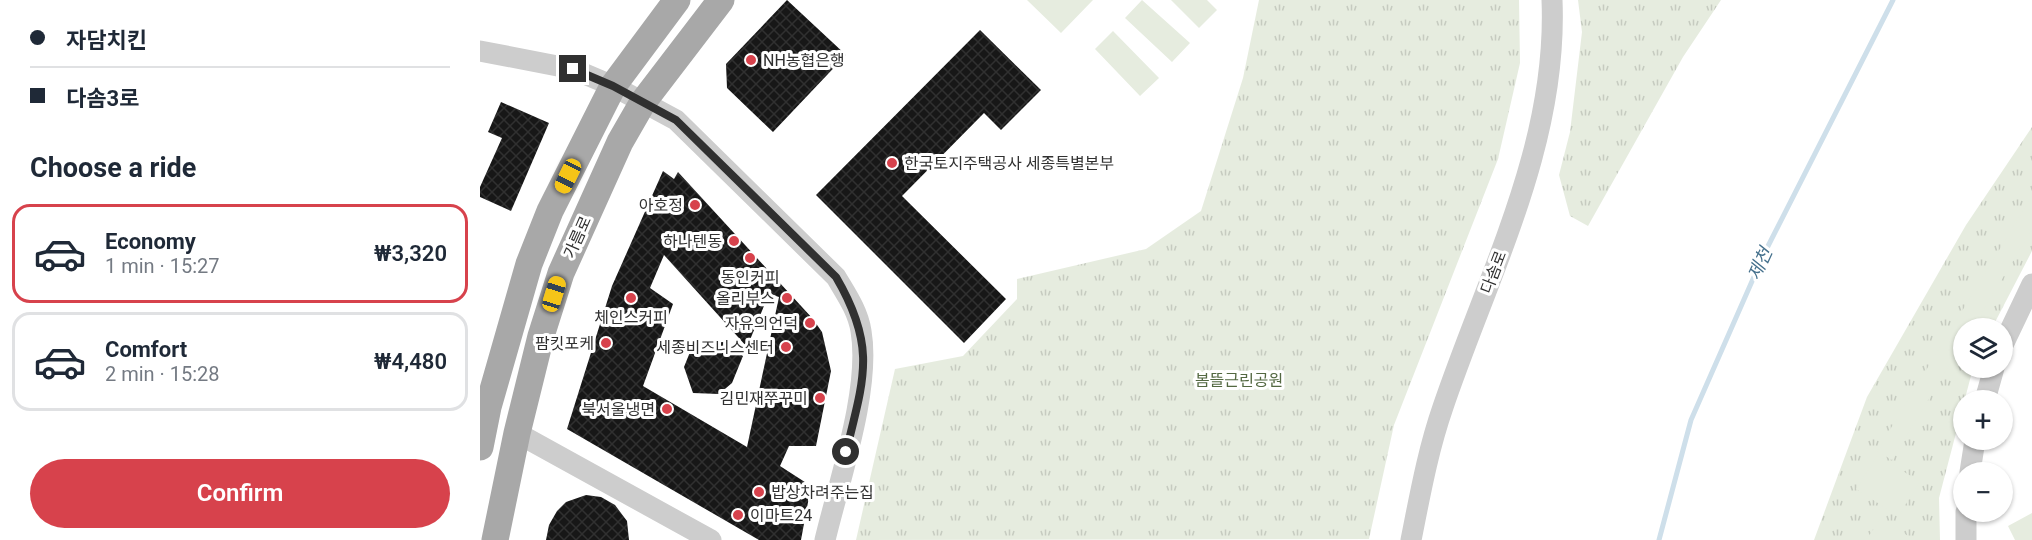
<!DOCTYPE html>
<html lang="en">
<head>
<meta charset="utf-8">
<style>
  body { margin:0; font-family:Roboto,"Noto Sans KR",sans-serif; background:#f2f2f3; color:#1f2937; height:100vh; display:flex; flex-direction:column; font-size:22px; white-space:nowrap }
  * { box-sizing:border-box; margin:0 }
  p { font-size:20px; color:#747a83 }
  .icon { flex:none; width:33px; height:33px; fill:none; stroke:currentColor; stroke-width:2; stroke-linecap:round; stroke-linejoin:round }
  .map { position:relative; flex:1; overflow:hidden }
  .panel { display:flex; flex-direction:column; background:#fff; width:480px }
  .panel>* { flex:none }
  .top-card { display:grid; align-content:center; height:132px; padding:0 30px; background:#fff }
  .tools { position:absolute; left:1473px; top:318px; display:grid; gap:12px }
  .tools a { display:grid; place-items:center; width:60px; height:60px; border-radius:50%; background:#fff; box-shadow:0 2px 4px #0004; font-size:30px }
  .end { position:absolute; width:27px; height:27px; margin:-14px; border:8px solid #303030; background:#fff; box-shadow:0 0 0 3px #fff }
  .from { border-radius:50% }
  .car { position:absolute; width:18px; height:36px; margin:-18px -9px; border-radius:8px; box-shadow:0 0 4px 2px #0007; background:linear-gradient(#f5c518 24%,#345 0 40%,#f5c518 0 76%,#345 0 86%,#f5c518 0) }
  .top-card b { display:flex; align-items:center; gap:21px; height:57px; font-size:22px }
  .top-card b+b { border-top:2px solid #e0e1e3 }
  .top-card i { width:15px; height:15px; background:#1f2937 }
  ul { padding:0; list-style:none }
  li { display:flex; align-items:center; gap:18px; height:99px; margin:0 12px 9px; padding:0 18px; border:3px solid #e0e1e3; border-radius:18px }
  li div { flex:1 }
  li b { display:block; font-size:22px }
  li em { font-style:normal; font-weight:600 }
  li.selected { border-color:#d7424c }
  li>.icon { width:54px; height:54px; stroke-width:1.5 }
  h2 { padding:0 30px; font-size:27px; line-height:72px }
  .cta { display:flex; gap:12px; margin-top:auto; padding:12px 30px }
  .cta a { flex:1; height:69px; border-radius:36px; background:#d7424c; color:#fff; font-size:24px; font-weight:600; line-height:69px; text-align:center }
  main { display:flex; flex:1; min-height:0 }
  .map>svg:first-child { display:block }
  .park { fill:url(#park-tufts) }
  .pitch { fill:#e6ecdf }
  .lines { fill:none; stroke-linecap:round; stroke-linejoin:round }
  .stream { stroke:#cedfea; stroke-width:5 }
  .building { fill:url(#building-cross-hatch); fill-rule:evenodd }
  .minor { stroke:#cdcdcd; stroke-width:21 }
  .major { stroke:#a8a8a8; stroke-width:27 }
  .route { stroke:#303030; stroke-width:8 }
  .poi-dot { fill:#d7424c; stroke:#fff; stroke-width:2 }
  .labels { text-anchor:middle; stroke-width:6; stroke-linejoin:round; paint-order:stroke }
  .poi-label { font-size:16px; fill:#303030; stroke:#fff; text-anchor:end }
  .street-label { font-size:16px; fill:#303030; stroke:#fff }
  .park-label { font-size:16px; fill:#536841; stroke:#fff }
  .water-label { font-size:18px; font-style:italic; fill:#44708c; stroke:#fff }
</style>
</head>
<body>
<main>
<section class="panel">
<div class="top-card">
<b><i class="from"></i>자담치킨</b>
<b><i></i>다솜3로</b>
</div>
<h2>Choose a ride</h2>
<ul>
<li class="selected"><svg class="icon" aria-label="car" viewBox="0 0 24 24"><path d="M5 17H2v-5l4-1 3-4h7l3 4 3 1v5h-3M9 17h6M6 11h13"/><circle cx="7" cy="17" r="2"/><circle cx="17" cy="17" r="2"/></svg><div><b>Economy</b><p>1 min · 15:27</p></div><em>₩3,320</em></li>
<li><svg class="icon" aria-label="car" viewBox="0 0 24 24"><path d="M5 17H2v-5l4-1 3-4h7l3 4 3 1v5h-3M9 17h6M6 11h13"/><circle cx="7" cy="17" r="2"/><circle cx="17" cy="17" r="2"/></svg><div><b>Comfort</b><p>2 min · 15:28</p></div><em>₩4,480</em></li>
</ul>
<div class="cta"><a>Confirm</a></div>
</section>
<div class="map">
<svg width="1552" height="540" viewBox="0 0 1552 540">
  <defs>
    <pattern id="park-tufts" width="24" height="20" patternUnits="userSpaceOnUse" patternTransform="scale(1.5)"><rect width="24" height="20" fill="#e6ecdf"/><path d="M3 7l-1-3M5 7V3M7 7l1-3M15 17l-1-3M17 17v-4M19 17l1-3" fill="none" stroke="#c6cbc0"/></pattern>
    <pattern id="building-cross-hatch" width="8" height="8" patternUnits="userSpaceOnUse" patternTransform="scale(1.5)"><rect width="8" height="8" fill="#171717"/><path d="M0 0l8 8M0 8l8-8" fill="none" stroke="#303030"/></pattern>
  </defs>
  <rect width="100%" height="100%" fill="#fff"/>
  <path class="park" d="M779 0H1039L1040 63 1018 159 914 425 889 539 376 540 415 369 483 356 537 299V279L666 249 721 211 763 78Z
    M1098 0H1241L1203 57 1108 226 1090 216 1079 175 1090 132 1102 32Z
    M1552 127V251L1512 328H1484V368H1493L1459 498 1460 540H1334L1387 397 1486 225Z"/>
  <path class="pitch" d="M547 0H613L581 33Z
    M662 0 710 43 692 62 645 18Z
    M691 0H727L737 10 719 28Z
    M633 31 679 78 660 96 615 49Z
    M1552 196V230L1492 328H1484L1483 342 1412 460 1397 451Z
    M1398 455 1440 482 1418 516 1376 489Z
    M1552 513V540H1535L1528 526Z
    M1401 518 1434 540H1386Z"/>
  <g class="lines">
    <path class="stream" d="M1179 540 1211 420 1284 254 1413 0"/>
  </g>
  <path class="building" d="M307 0 366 55 293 132 247 88 246 64Z
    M500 30 561 90 521 130 504 113 422 196 526 299 484 343 336 195Z
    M21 102 69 123 31 211 0 197V187L22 138 8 132Z
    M183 171 194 179 198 172 333 319 342 332 351 371 336 446H309L300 466 331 486 321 540H279L87 429 132 286ZM184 255 267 347 289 294 299 297 267 447 163 386 193 304 170 288Z
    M244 342 263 356 252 383 239 394 213 393 204 367 210 352 225 343Z
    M106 495 121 497 135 505 147 521 149 540H66L69 525 77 511 86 502Z"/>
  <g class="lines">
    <path class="minor" d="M0 51 93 69 133 86 196 120 356 277C366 294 378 311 381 331 391 389 359 481 345 540
      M1522 347 1552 284
      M1505 400 1514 368
      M37 433 231 540
      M1490 472 1495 440
      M1486 512V540
      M931 540C940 495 948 450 963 407 1008 274 1078 145 1072 0"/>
    <path class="major" d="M0 447 8 407 49 264 70 211 133 86 197 0
      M15 540 37 433 61 336 81 273 140 142 163 102 241 0"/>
  </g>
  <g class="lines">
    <path class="route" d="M93 69 133 86 196 120 356 277C397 347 384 378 366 452"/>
  </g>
  <g class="poi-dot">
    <circle cx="271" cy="60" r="6"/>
    <circle cx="412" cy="163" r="6"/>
    <circle cx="215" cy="205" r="6"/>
    <circle cx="254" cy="241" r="6"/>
    <circle cx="270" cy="258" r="6"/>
    <circle cx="151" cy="298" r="6"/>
    <circle cx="307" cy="298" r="6"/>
    <circle cx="330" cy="323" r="6"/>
    <circle cx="126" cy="343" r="6"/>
    <circle cx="306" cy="347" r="6"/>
    <circle cx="340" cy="398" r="6"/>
    <circle cx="187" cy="409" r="6"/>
    <circle cx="279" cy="492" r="6"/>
    <circle cx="258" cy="515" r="6"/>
  </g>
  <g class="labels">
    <g class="poi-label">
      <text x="283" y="66" text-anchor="start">NH농협은행</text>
      <text x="424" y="169" text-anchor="start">한국토지주택공사 세종특별본부</text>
      <text x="203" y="211">아호정</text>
      <text x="242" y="247">하나텐동</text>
      <text x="270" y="283" text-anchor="middle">동인커피</text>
      <text x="295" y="304">올리부스</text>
      <text x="151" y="323" text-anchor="middle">체인스커피</text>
      <text x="318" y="329">자유의언덕</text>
      <text x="114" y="349">팜킷포케</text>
      <text x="294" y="353">세종비즈니스센터</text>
      <text x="328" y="404">김민재쭈꾸미</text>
      <text x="175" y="415">북서울냉면</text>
      <text x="291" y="498" text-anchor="start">밥상차려주는집</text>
      <text x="270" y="521" text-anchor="start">이마트24</text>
    </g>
    <g class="street-label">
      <text transform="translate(97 237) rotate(-66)" y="6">가름로</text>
      <text transform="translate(1013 272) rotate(-69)" y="6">다솜로</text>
    </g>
    <g class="park-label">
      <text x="759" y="386">봄뜰근린공원</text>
    </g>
    <g class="water-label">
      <text transform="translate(1280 264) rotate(-65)" y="6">제천</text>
    </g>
  </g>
</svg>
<div class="tools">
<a><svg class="icon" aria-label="layers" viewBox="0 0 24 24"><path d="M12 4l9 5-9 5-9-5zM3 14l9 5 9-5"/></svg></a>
<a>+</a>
<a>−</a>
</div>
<i class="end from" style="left:366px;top:452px"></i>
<i class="end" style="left:93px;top:69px"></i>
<i class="car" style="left:88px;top:176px;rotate:206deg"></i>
<i class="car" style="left:74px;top:294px;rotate:17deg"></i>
</div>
</main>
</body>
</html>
